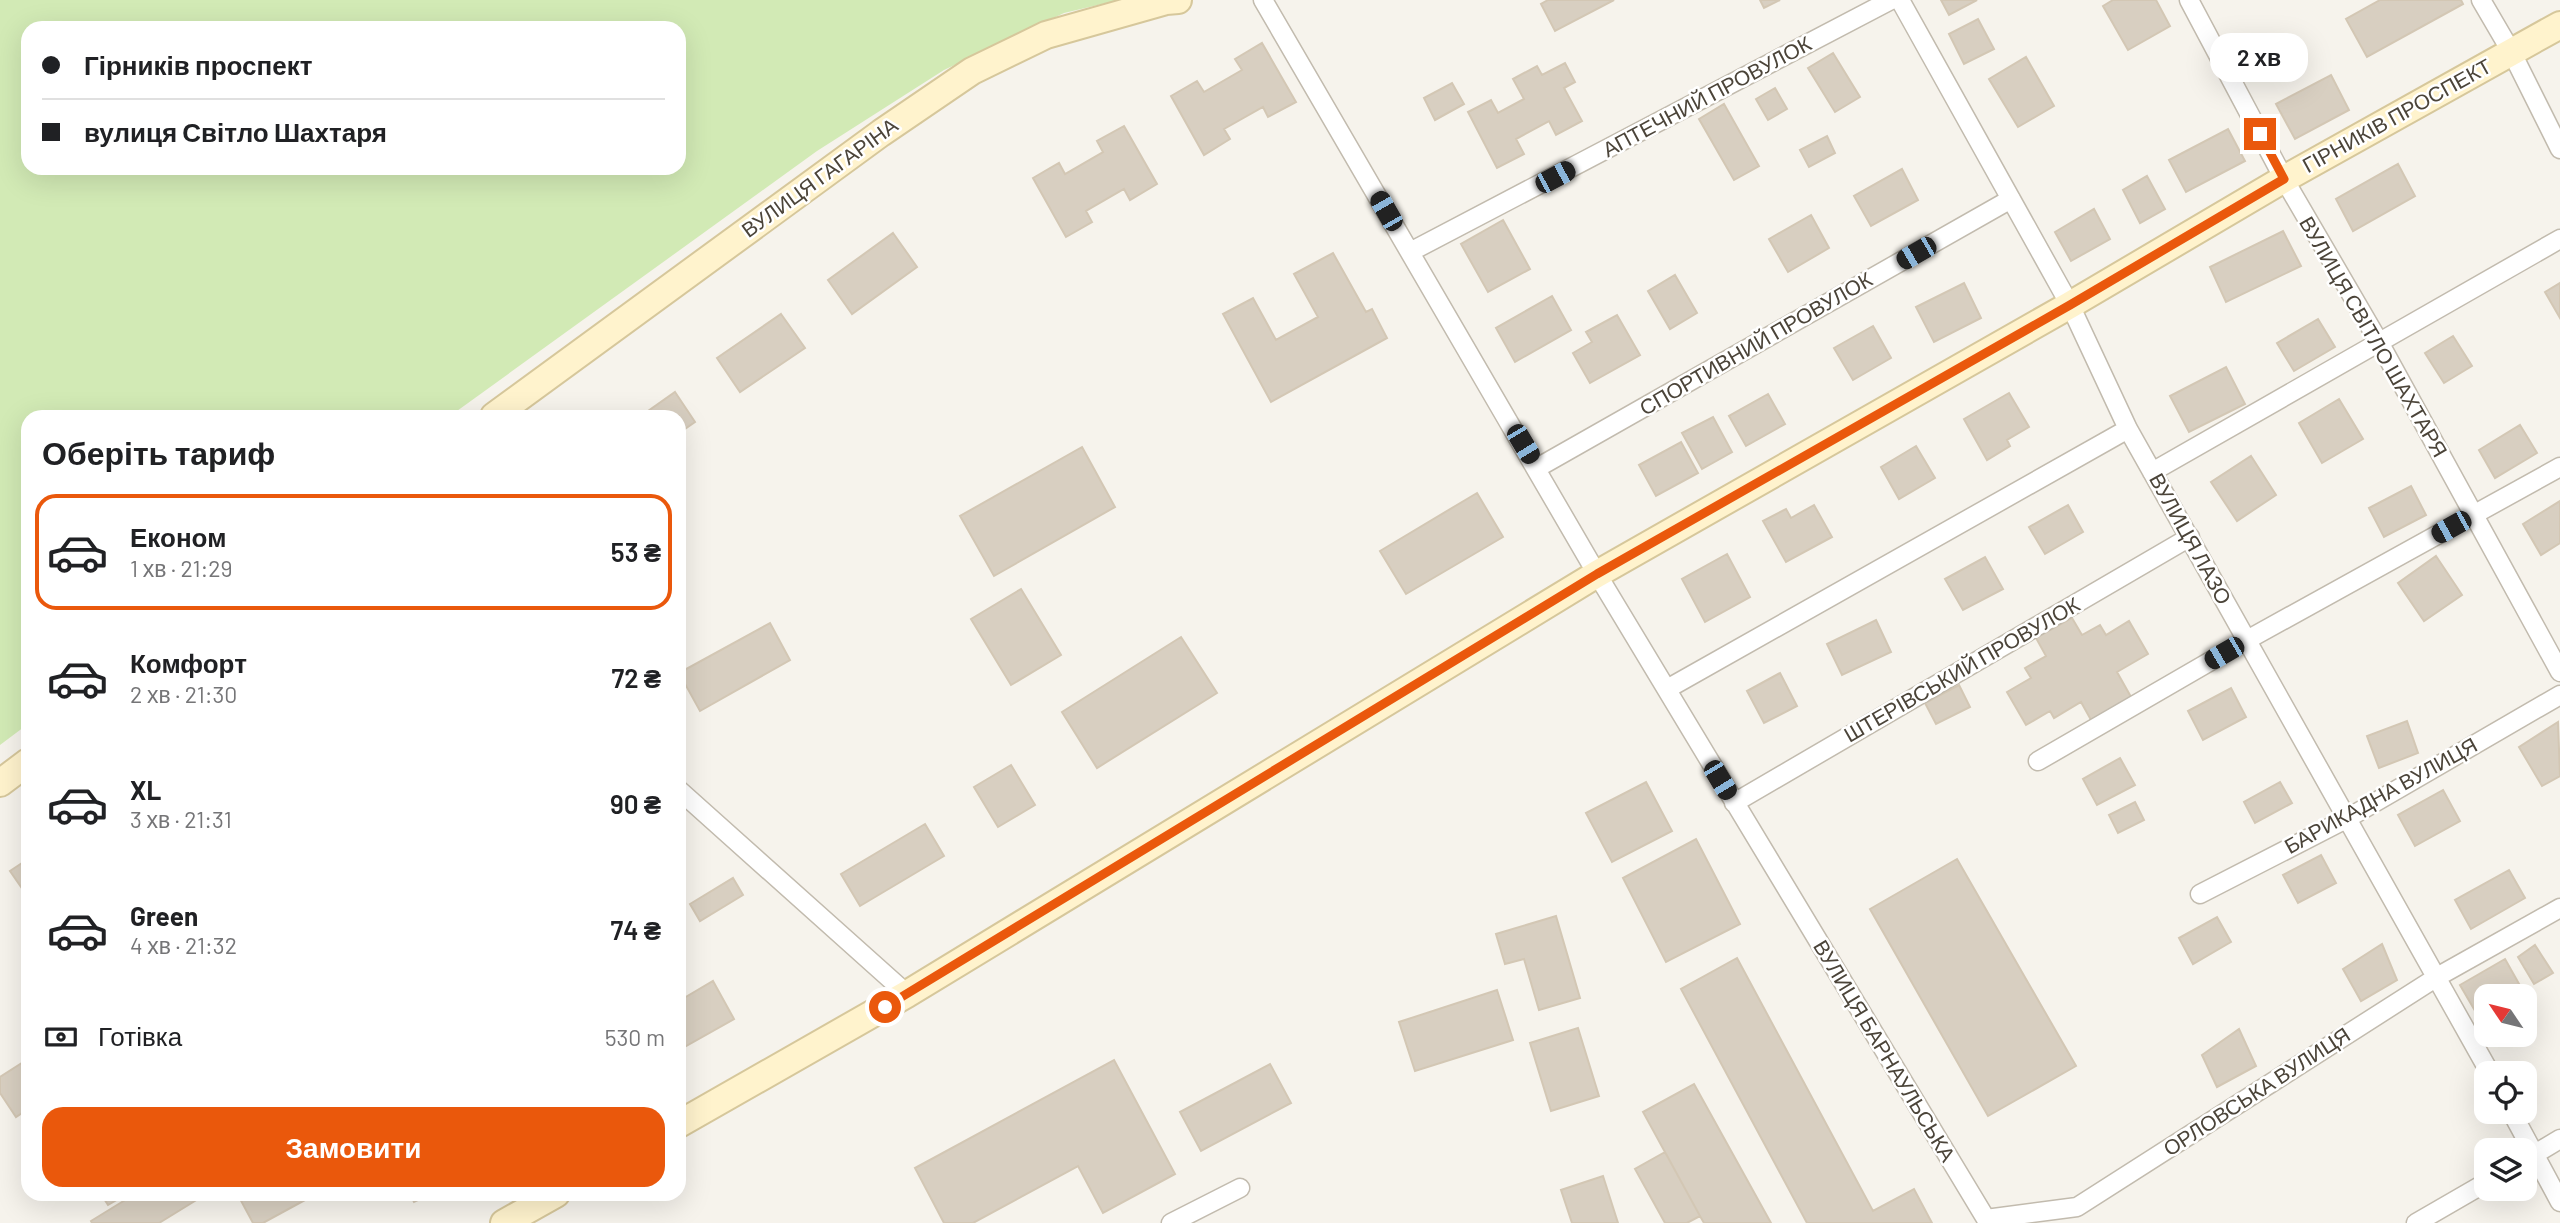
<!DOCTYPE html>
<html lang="uk">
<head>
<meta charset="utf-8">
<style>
  body { margin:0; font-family:Barlow,sans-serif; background:#f6f6f6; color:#202124; height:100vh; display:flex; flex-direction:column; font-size:26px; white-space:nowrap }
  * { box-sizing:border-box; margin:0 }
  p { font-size:23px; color:#757577 }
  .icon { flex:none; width:38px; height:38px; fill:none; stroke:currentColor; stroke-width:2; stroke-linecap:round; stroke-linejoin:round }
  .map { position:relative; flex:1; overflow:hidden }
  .side { position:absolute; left:21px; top:410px; width:665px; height:791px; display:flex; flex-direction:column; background:#fff; border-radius:21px; box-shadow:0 7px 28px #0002 }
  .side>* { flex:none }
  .top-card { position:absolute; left:21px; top:21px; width:665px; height:154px; border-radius:21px; box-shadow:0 7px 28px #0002; display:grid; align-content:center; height:154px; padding:0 21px; background:#fff }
  .needle { width:46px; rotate:305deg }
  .fabs { position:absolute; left:2474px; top:984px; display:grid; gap:14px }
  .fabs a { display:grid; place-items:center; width:63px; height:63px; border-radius:14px; background:#fff; box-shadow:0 7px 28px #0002; font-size:35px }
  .end { position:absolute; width:32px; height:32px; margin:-16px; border:9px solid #ea580c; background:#fff; box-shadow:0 0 0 4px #fff }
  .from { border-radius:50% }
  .bubble { position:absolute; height:49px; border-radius:21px; background:#fff; box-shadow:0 7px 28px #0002; font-size:23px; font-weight:600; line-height:49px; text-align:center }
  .car { position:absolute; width:21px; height:42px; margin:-21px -10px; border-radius:9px; box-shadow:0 0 5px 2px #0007; background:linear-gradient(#222 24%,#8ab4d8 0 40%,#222 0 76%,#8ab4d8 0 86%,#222 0) }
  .top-card b { display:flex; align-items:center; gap:24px; height:66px; font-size:26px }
  .top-card b+b { border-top:2px solid #e0e0e0 }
  .top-card i { width:18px; height:18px; background:#202124 }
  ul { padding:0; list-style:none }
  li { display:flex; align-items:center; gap:21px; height:116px; margin:0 14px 10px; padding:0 7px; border:4px solid transparent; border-radius:21px }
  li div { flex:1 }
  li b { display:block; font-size:26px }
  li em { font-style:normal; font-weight:600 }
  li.on { border-color:#ea580c }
  li>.icon { width:63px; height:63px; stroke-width:1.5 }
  h2 { padding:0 21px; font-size:32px; line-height:84px }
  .pay { display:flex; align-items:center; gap:18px; height:77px; padding:0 21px; font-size:26px }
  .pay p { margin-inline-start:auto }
  .action { display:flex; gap:14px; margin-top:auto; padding:14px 21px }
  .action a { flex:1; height:80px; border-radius:21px; background:#ea580c; color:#fff; font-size:28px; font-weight:600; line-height:80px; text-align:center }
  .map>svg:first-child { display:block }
  .green { fill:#d2eab5; fill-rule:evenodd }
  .building { fill:#d8cfc1; stroke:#d3c7b4; stroke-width:2 }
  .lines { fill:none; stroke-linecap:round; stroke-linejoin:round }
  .street-casing { stroke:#c2bbae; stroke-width:21 }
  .secondary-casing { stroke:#d6c79b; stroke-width:30 }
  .street { stroke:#fff; stroke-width:18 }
  .secondary { stroke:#fff3cd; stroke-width:26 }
  .route { stroke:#ea580c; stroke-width:9 }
  .labels { text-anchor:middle; stroke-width:5; stroke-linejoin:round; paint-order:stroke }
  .street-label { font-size:21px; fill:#4b4439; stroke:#fff }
</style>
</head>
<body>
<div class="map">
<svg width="2560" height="1223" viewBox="0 0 2560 1223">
  <rect width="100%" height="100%" fill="#f6f3ec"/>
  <path class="green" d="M0 0H1119L1064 13 944 70 817 151 450 416H28V724L0 745ZM28 28H679V168H28Z"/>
  <path class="building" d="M1548 0H1614L1555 31 1541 4Z
    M1760 0H1780L1764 8Z
    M1941 0H1977L1949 15Z
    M2113 0H2156L2170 26 2128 50 2103 6Z
    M2380 0H2461L2463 4 2367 57 2346 19Z
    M1978 19 1994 49 1964 64 1949 34Z
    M1262 43 1296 102 1268 117 1263 107 1224 129 1230 139 1204 155 1171 96 1197 81 1204 92 1242 70 1235 59Z
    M1833 53 1860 97 1835 112 1808 68Z
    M2026 57 2054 106 2018 127 1989 79Z
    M1565 63 1575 82 1564 88 1582 121 1556 135 1549 121 1516 139 1524 154 1497 168 1468 112 1491 100 1498 113 1524 99 1513 79 1537 66 1542 75Z
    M2331 75 2349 110 2295 139 2276 104Z
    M1452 83 1464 104 1435 120 1424 98Z
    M1775 88 1787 109 1768 120 1756 99Z
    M1724 104 1759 166 1734 180 1699 119Z
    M1124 126 1157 184 1130 200 1124 189 1086 211 1092 222 1066 237 1033 178 1059 163 1065 174 1103 152 1097 141Z
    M2228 129 2245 161 2186 192 2169 160Z
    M1827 136 1835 153 1809 167 1800 150Z
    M2398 164 2415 196 2353 231 2336 199Z
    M1902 169 1918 200 1871 226 1854 196Z
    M2147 176 2165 209 2140 223 2123 190Z
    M2094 209 2110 239 2071 261 2055 232Z
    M1811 215 1829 248 1788 272 1769 239Z
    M1503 220 1530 269 1488 292 1461 244Z
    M2283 231 2301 266 2226 302 2210 267Z
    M893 233 917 267 852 314 828 280Z
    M1333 253 1366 312 1372 309 1387 338 1271 402 1223 314 1253 298 1276 340 1318 317 1294 274Z
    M1675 275 1697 313 1670 329 1648 291Z
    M1964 283 1981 318 1934 342 1916 307Z
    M2560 283V318L2545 292Z
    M1552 296 1571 330 1515 362 1496 328Z
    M781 314 805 348 740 392 717 358Z
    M1617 315 1640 355 1590 383 1573 353 1592 342 1586 332Z
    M2318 319 2335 347 2294 371 2277 343Z
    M1873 326 1891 358 1853 380 1834 348Z
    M2453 336 2472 366 2444 383 2425 353Z
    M2226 367 2245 404 2189 432 2170 396Z
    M675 392 695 422 679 433V416H641Z
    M2009 393 2029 427 2007 440 2010 446 1987 460 1964 419Z
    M1768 394 1785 424 1746 446 1729 416Z
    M2339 399 2363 439 2322 463 2299 423Z
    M1713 417 1732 452 1702 469 1682 433Z
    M2520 425 2537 453 2495 478 2479 450Z
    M1681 442 1698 473 1656 496 1639 465Z
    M1916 446 1935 478 1899 499 1881 467Z
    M1082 447 1115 507 994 576 960 516Z
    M2251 456 2276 495 2237 521 2211 482Z
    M2411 486 2426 515 2384 537 2369 508Z
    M1477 493 1503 537 1406 594 1380 551Z
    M2560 501V543L2541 555 2523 524Z
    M1814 505 1832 537 1786 562 1763 521 1786 509 1791 518Z
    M2068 505 2083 532 2045 554 2029 527Z
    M1727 554 1750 597 1705 622 1682 579Z
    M2436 556 2462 595 2424 621 2398 583Z
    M1985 557 2003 589 1963 610 1945 579Z
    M1021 589 1061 655 1011 685 971 619Z
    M2072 618 2082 635 2100 625 2106 635 2129 621 2148 654 2117 672 2131 697 2091 720 2081 702 2054 718 2050 711 2026 725 2007 692 2031 678 2025 668 2046 656 2036 638Z
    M1876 620 1891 652 1842 675 1827 644Z
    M770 623 790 660 700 711 679 673Z
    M1181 637 1217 693 1097 768 1062 712Z
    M1780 673 1797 706 1764 723 1747 691Z
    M1959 685 1970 707 1936 724 1925 703Z
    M2231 688 2246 717 2203 740 2188 711Z
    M2407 721 2418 753 2379 768 2367 736Z
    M2558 722 2560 776 2542 786 2519 747Z
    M2120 758 2135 785 2097 805 2083 779Z
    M1011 765 1035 805 998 827 974 787Z
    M1646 782 1672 831 1612 862 1586 813Z
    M2280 782 2292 803 2255 823 2244 802Z
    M2443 790 2460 821 2415 846 2398 815Z
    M2135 802 2144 820 2118 833 2109 815Z
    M925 824 944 856 860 906 841 874Z
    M1696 839 1740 924 1666 962 1623 878Z
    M2321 855 2336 883 2298 903 2283 875Z
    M28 859V897L10 871Z
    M1957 859 2076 1066 1988 1116 1870 909Z
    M2509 870 2525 898 2471 929 2455 900Z
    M733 878 743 895 700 921 690 904Z
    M1556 916 1580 998 1539 1010 1524 959 1505 964 1496 934Z
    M2217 917 2231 942 2193 964 2179 938Z
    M2382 944 2397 980 2361 1001 2343 969Z
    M2535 945 2553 973 2534 984 2518 957Z
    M1737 958 1873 1211 1914 1189 1932 1223H1807L1681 989Z
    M2505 959 2523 991 2515 996H2487V1011L2478 1016 2460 985Z
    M713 981 734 1019 679 1050V1001Z
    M1497 990 1513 1040 1415 1071 1399 1022Z
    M1578 1028 1599 1096 1551 1111 1530 1043Z
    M2239 1029 2256 1066 2217 1087 2202 1055Z
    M28 1059V1109L16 1117 0 1093V1077Z
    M1114 1060 1175 1174 1103 1213 1078 1166 973 1223H944L915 1168Z
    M1270 1064 1291 1103 1201 1151 1180 1112Z
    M1694 1084 1771 1223H1704L1700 1216 1643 1112Z
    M1665 1152 1700 1216 1687 1223H1665L1635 1169Z
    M1603 1176 1618 1223H1572L1561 1190Z
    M101 1194H127L108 1205Z
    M135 1194H202L203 1196 159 1223H92L91 1221Z
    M245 1194H316L263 1223H253L239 1197Z
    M410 1194H430L414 1202Z"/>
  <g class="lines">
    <defs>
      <path id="street" d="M1263 0 1597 574 1986 1219 2077 1207 2437 977 2560 908
        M1900 0 2070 305 2128 429 2490 1073
        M2189 0 2284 179 2379 342 2560 672
        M2481 0 2512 53 2560 149
        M1410 252 1891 0
        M1537 468 2011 199
        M2152 472 2560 239
        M1667 689 2128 429
        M2038 761 2247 640 2560 467
        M679 790 907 994
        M1734 803 2190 537
        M2200 894 2348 818 2560 695
        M2511 1111 2560 1202
        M2525 1160 2560 1139
        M1171 1223 1240 1188
        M2416 1223 2487 1182"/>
      <path id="secondary" d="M494 416 881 133 972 71 1046 35 1166 1 1178 0
        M0 783 28 762
        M679 1124 907 994 1597 574 2070 305 2284 179 2560 25
        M504 1223 556 1194"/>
    </defs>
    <use href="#street" class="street-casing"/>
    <use href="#secondary" class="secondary-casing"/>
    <use href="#street" class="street"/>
    <use href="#secondary" class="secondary"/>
  </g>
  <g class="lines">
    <path class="route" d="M885 1007 1597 574 2070 305 2284 179 2260 134"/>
  </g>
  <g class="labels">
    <g class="street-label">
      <text transform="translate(1707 97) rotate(-28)" y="7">АПТЕЧНИЙ ПРОВУЛОК</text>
      <text transform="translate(2397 116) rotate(-29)" y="7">ГІРНИКІВ ПРОСПЕКТ</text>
      <text transform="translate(820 178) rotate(-36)" y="7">ВУЛИЦЯ ГАГАРІНА</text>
      <text transform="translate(2373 337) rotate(60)" y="7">ВУЛИЦЯ СВІТЛО ШАХТАРЯ</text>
      <text transform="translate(1756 344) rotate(-30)" y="7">СПОРТИВНИЙ ПРОВУЛОК</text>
      <text transform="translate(2190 539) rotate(61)" y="7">ВУЛИЦЯ ЛАЗО</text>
      <text transform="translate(1962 670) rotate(-30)" y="7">ШТЕРІВСЬКИЙ ПРОВУЛОК</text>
      <text transform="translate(2381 796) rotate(-29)" y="7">БАРИКАДНА ВУЛИЦЯ</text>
      <text transform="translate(1884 1051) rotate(59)" y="7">ВУЛИЦЯ БАРНАУЛЬСЬКА</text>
      <text transform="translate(2257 1092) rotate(-33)" y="7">ОРЛОВСЬКА ВУЛИЦЯ</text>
    </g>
  </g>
</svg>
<div class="fabs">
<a><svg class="needle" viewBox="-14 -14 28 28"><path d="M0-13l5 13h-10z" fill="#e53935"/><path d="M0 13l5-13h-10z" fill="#757577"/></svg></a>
<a><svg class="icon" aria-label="locate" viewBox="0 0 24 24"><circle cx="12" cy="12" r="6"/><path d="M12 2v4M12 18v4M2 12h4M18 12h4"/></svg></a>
<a><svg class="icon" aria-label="layers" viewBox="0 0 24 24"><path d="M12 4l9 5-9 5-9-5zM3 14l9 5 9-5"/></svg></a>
</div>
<i class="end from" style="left:885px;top:1007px"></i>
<i class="end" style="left:2260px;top:134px"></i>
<div class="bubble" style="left:2210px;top:33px;width:98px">2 хв</div>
<i class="car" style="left:1555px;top:177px;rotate:62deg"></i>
<i class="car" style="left:1386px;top:211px;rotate:330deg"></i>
<i class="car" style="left:1916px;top:253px;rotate:240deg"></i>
<i class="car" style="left:1523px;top:444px;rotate:149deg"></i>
<i class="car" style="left:2451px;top:527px;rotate:241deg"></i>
<i class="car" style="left:2224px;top:653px;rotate:240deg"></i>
<i class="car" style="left:1720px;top:780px;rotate:149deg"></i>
<div class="top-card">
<b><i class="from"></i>Гірників проспект</b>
<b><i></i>вулиця Світло Шахтаря</b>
</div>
<section class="side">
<h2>Оберіть тариф</h2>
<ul>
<li class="on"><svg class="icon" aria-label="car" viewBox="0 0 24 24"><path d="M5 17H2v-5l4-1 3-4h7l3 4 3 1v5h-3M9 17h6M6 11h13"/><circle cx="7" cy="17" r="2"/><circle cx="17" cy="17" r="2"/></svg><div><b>Економ</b><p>1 хв · 21:29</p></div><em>53 ₴</em></li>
<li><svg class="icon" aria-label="car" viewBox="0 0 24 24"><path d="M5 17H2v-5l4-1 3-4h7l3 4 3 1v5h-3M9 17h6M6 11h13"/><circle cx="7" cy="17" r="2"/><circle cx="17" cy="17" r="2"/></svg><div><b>Комфорт</b><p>2 хв · 21:30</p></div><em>72 ₴</em></li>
<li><svg class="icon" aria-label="car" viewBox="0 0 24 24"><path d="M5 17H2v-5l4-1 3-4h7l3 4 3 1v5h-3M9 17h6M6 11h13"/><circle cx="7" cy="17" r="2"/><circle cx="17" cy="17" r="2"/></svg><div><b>XL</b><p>3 хв · 21:31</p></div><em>90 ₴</em></li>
<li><svg class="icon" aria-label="car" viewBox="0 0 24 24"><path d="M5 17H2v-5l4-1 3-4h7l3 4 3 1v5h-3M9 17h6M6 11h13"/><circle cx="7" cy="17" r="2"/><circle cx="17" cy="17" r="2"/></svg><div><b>Green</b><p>4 хв · 21:32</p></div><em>74 ₴</em></li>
</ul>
<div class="pay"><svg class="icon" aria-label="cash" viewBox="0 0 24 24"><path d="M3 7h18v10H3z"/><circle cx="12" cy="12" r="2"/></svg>Готівка<p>530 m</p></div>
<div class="action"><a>Замовити</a></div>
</section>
</div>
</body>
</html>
